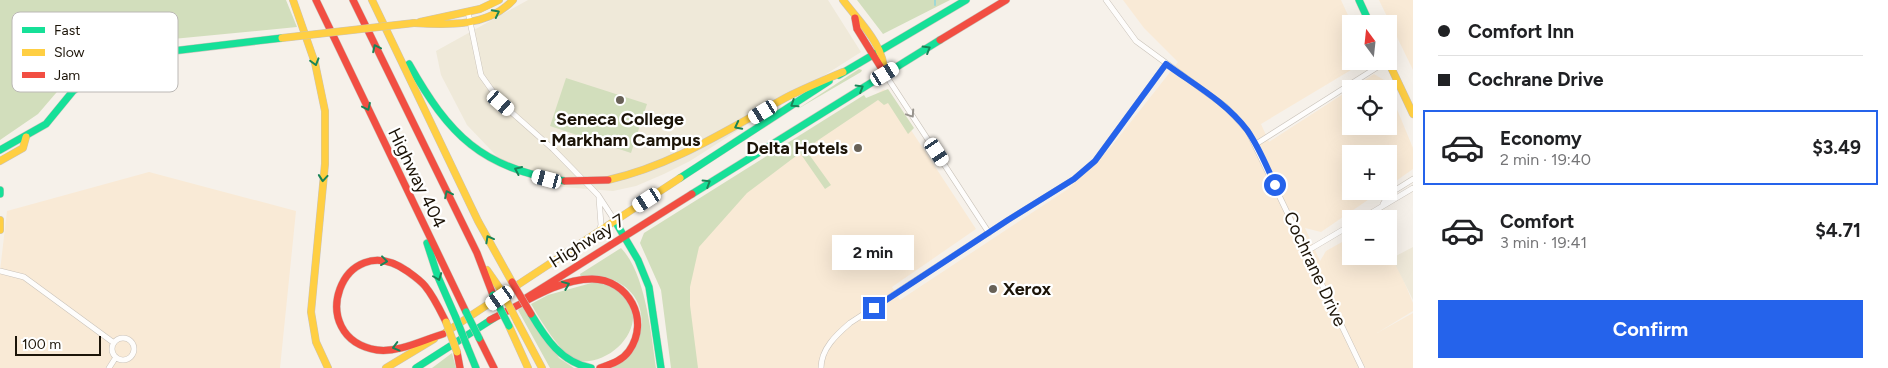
<!DOCTYPE html>
<html lang="en">
<head>
<meta charset="utf-8">
<style>
  body { margin:0; font-family:Figtree,sans-serif; background:#f2f2f2; color:#202124; height:100vh; display:flex; flex-direction:column; font-size:19px; white-space:nowrap }
  * { box-sizing:border-box; margin:0 }
  p { font-size:16px; color:#757577 }
  .icon { flex:none; width:28px; height:28px; fill:none; stroke:currentColor; stroke-width:2; stroke-linecap:round; stroke-linejoin:round }
  .map { position:relative; flex:1; overflow:hidden }
  .panel { display:flex; flex-direction:column; background:#fff; width:475px }
  .panel>* { flex:none }
  .top-card { display:grid; align-content:center; height:110px; padding:0 25px; background:#fff }
  .needle { width:32px; rotate:345deg }
  .buttons { position:absolute; left:1342px; top:15px; display:grid; gap:10px }
  .buttons a { display:grid; place-items:center; width:55px; height:55px; border-radius:0px; background:#fff; box-shadow:0 5px 20px #0002; font-size:25px }
  .scale { position:absolute; left:15px; bottom:12px; width:86px; box-sizing:border-box; padding-left:5px; border:2px solid #1c1408; border-top:0; font-size:14px; line-height:18px; white-space:nowrap; color:#1c1408; -webkit-text-stroke:4px #fff; paint-order:stroke }
  .end { position:absolute; width:22px; height:22px; margin:-11px; border:6px solid #2563eb; background:#fff; box-shadow:0 0 0 2px #fff }
  .from { border-radius:50% }
  .bubble { position:absolute; height:35px; border-radius:0px; background:#fff; box-shadow:0 5px 20px #0002; font-size:16px; font-weight:700; line-height:35px; text-align:center }
  .car { position:absolute; width:15px; height:30px; margin:-15px -8px; border-radius:6px; box-shadow:0 0 4px 1px #0007; background:linear-gradient(#fff 24%,#345 0 40%,#fff 0 76%,#345 0 86%,#fff 0) }
  .top-card b { display:flex; align-items:center; gap:18px; height:48px; font-size:19px }
  .top-card b+b { border-top:1px solid #e0e0e0 }
  .top-card i { width:12px; height:12px; background:#202124 }
  ul { padding:0; list-style:none }
  li { display:flex; align-items:center; gap:15px; height:75px; margin:0 10px 8px; padding:0 15px; border:2px solid transparent; border-radius:0px }
  li div { flex:1 }
  li b { display:block; font-size:19px }
  li em { font-style:normal; font-weight:700 }
  li.on { border-color:#2563eb }
  li>.icon { width:45px; height:45px; stroke-width:1.5 }
  .button { display:flex; gap:10px; margin-top:auto; padding:10px 25px }
  .button a { flex:1; height:58px; border-radius:0px; background:#2563eb; color:#fff; font-size:20px; font-weight:700; line-height:58px; text-align:center }
  main { display:flex; flex:1; min-height:0 }
  .map>svg:first-child { display:block }
  .built { fill:#f9ead6 }
  .education { fill:#efe9d9 }
  .green { fill:#d2debc }
  .lines { fill:none; stroke-linecap:round; stroke-linejoin:round }
  .stream { stroke:#9fd8d6; stroke-width:2 }
  .street-casing { stroke:#cac3ba; stroke-width:6 }
  .fast-casing { stroke:#cac3ba; stroke-width:8 }
  .slow-casing { stroke:#cac3ba; stroke-width:8 }
  .jam-casing { stroke:#cac3ba; stroke-width:8 }
  .street { stroke:#fefdfc; stroke-width:5 }
  .fast { stroke:#16e098; stroke-width:7 }
  .slow { stroke:#ffcf43; stroke-width:7 }
  .jam { stroke:#f24e42; stroke-width:7 }
  .fast-bridge-casing { stroke:#cac3ba; stroke-width:8; stroke-linecap:butt }
  .slow-bridge-casing { stroke:#cac3ba; stroke-width:8; stroke-linecap:butt }
  .jam-bridge-casing { stroke:#cac3ba; stroke-width:8; stroke-linecap:butt }
  .fast-bridge { stroke:#16e098; stroke-width:7 }
  .slow-bridge { stroke:#ffcf43; stroke-width:7 }
  .jam-bridge { stroke:#f24e42; stroke-width:7 }
  .oneway { stroke:#198457 }
  .oneway2 { stroke:#98948e }
  .route { stroke:#2563eb; stroke-width:6 }
  .poi-dot { fill:#686157; stroke:#fff; stroke-width:2 }
  .labels { text-anchor:middle; stroke-width:4.5; stroke-linejoin:round; paint-order:stroke }
  .poi-label { font-size:18px; font-weight:bold; fill:#1c1408; stroke:#fff }
  .street-label { font-size:18px; fill:#1c1408; stroke:#fff }
  .key { fill:#fff; stroke:#bbb8b5; stroke-width:1 }
  .key-label { font-size:14px; fill:#1c1408 }
</style>
</head>
<body>
<main>
<div class="map">
<svg width="1413" height="368" viewBox="0 0 1413 368">
  <rect width="100%" height="100%" fill="#f6f1ea"/>
  <path class="built" d="M1123 0H1341L1352 24 1351 61H1366L1261 124 1269 142 1374 74 1384 80 1388 89H1351V126H1389V90L1413 148V169L1389 186V154H1351V191H1381L1321 232 1305 228 1320 261 1326 251 1351 237V256H1389V245L1413 303V311L1377 333 1413 313V368H693L686 262 729 203 797 144 884 89 976 229 892 287 900 300 1068 189 1111 147 1178 62 1144 28Z
    M1379 0H1413V70Z
    M149 172 296 211 280 368H0V271L7 211Z"/>
  <path class="education" d="M528 0H828L861 52 690 161 664 174 636 186 613 191 550 186 510 170 467 125 441 75 436 51Z
    M1413 247V300L1392 258Z"/>
  <path class="green" d="M0 0H286L297 27 131 43 109 51 86 64 68 79 38 114 0 140Z
    M857 0H950L883 34Z
    M859 69 862 70 861 72 796 110Z
    M566 78 647 104 631 153 550 126Z
    M888 89 914 128 908 134 888 103 884 105 878 100 811 145 813 149 808 153 831 185 825 189 800 153 747 193 699 247 690 287V305L698 368H671L661 290 640 243 644 233 864 95 866 98Z
    M621 248C646 274 651 334 656 368H611C665 336 643 268 581 277L580 274Z
    M595 282C666 296 625 368 576 361 559 351 541 321 531 304L548 295Z
    M524 306 559 358 574 368H550L518 310Z
    M452 353 456 368H432Z"/>
  <g class="lines">
    <path class="stream" d="M935 0V5"/>
    <defs>
      <path id="street" d="M1106 0 1136 41 1226 107 1248 131 1362 368
        M468 12 481 75 501 103 553 149 598 195 615 221
        M885 74 989 233
        M1256 144 1387 61
        M1383 204 1389 194 1413 179
        M1361 219 1413 188
        M599 231 601 225 599 198
        M1307 251 1351 225
        M0 271 24 277 114 343
        M112 349a11 11 0 1 1 22 0a11 11 0 1 1-22 0Z
        M109 368 116 357
        M821 368C821 349 836 335 850 323L1008 220 1074 179 1095 161 1166 64"/>
      <path id="fast" d="M1359 0 1370 24
        M409 64C449 135 482 169 565 181
        M839 75 966 0
        M0 150 46 124 73 91 103 69 131 56 282 38
        M680 178 829 81
        M0 190V194
        M692 194 940 40
        M615 221 638 260 649 287 661 368
        M427 243 438 277 456 318
        M531 314C546 339 561 362 591 368
        M467 346 476 368
        M416 368 494 318"/>
      <path id="slow" d="M293 0 315 63 325 111V164L311 312 316 342 328 368
        M372 0 478 221 512 282
        M843 0C861 24 883 43 885 74
        M420 22 480 9 499 0
        M414 23C448 25 488 27 513 0
        M1388 61 1413 114
        M0 161 23 148 26 137
        M608 180C674 165 728 129 787 97 805 88 824 80 843 72
        M0 220V230
        M487 270 501 290
        M517 321 542 368
        M509 326 528 368
        M446 332 680 178
        M386 368 434 339"/>
      <path id="jam" d="M316 0 466 312
        M353 0 477 253 493 295
        M855 18 857 29 885 74
        M940 40 1006 0
        M523 300 692 194
        M490 320C521 305 557 279 592 279 628 279 651 320 629 351 622 361 611 364 600 368
        M443 334C423 340 398 353 377 350 303 338 342 226 407 271 414 276 420 280 425 286 434 297 440 310 446 322
        M479 338 494 368
        M457 352 460 368"/>
    </defs>
    <use href="#street" class="street-casing"/>
    <use href="#fast" class="fast-casing"/>
    <use href="#slow" class="slow-casing"/>
    <use href="#jam" class="jam-casing"/>
    <use href="#street" class="street"/>
    <use href="#fast" class="fast"/>
    <use href="#slow" class="slow"/>
    <use href="#jam" class="jam"/>
    <defs>
      <path id="fast-bridge" d="M493 295 509 326
        M466 312 479 338
        M456 318 467 346"/>
      <path id="slow-bridge" d="M282 38 414 23
        M501 290 517 321
        M446 322 457 352"/>
      <path id="jam-bridge" d="M565 181 608 180
        M512 282 531 314"/>
    </defs>
    <use href="#fast-bridge" class="fast-bridge-casing"/>
    <use href="#slow-bridge" class="slow-bridge-casing"/>
    <use href="#jam-bridge" class="jam-bridge-casing"/>
    <use href="#fast-bridge" class="fast-bridge"/>
    <use href="#slow-bridge" class="slow-bridge"/>
    <use href="#jam-bridge" class="jam-bridge"/>
  </g>
  <defs><path id="oneway-chevron" d="M-2-3.5L2.5 0L-2 3.5" fill="none" stroke-width="1.6" stroke-linecap="round" stroke-linejoin="round" transform="scale(1.25)"/></defs>
  <g class="oneway">
    <use href="#oneway-chevron" transform="translate(496 13) rotate(-27)"/>
    <use href="#oneway-chevron" transform="translate(376 48) rotate(-116)"/>
    <use href="#oneway-chevron" transform="translate(927 49) rotate(-31)"/>
    <use href="#oneway-chevron" transform="translate(315 62) rotate(74)"/>
    <use href="#oneway-chevron" transform="translate(860 88) rotate(-31)"/>
    <use href="#oneway-chevron" transform="translate(794 104) rotate(147)"/>
    <use href="#oneway-chevron" transform="translate(367 107) rotate(65)"/>
    <use href="#oneway-chevron" transform="translate(738 126) rotate(153)"/>
    <use href="#oneway-chevron" transform="translate(518 170) rotate(-156)"/>
    <use href="#oneway-chevron" transform="translate(323 178) rotate(95)"/>
    <use href="#oneway-chevron" transform="translate(707 183) rotate(-32)"/>
    <use href="#oneway-chevron" transform="translate(448 194) rotate(-116)"/>
    <use href="#oneway-chevron" transform="translate(489 239) rotate(-119)"/>
    <use href="#oneway-chevron" transform="translate(384 261) rotate(7)"/>
    <use href="#oneway-chevron" transform="translate(438 277) rotate(69)"/>
    <use href="#oneway-chevron" transform="translate(566 285) rotate(-22)"/>
    <use href="#oneway-chevron" transform="translate(396 347) rotate(165)"/>
  </g>
  <use class="oneway2" href="#oneway-chevron" transform="translate(911 114) rotate(56)"/>
  <g class="lines">
    <path class="route" d="M874 308 1008 220 1074 179 1095 161 1166 64C1193 84 1226 102 1247 130 1259 147 1267 167 1275 185"/>
  </g>
  <g class="poi-dot">
    <circle cx="620" cy="100" r="5"/>
    <circle cx="858" cy="148" r="5"/>
    <circle cx="993" cy="289" r="5"/>
  </g>
  <g class="labels">
    <g class="poi-label">
      <text x="620" y="125">Seneca College<tspan x="620" dy="21">- Markham Campus</tspan></text>
      <text x="848" y="154" text-anchor="end">Delta Hotels</text>
      <text x="1003" y="295" text-anchor="start">Xerox</text>
    </g>
    <g class="street-label">
      <text transform="translate(417 178) rotate(64)" y="6">Highway 404</text>
      <text transform="translate(587 241) rotate(-32)" y="6">Highway 7</text>
      <text transform="translate(1315 269) rotate(65)" y="6">Cochrane Drive</text>
    </g>
  </g>
  <rect x="12" y="12" width="166" height="80" rx="8" class="key"/>
  <rect x="22" y="27" width="23" height="6" fill="#16e098"/>
  <rect x="22" y="49" width="23" height="7" fill="#ffcf43"/>
  <rect x="22" y="72" width="23" height="6" fill="#f24e42"/>
  <g class="key-label">
    <text x="54" y="35">Fast</text>
    <text x="54" y="57">Slow</text>
    <text x="54" y="80">Jam</text>
  </g>
</svg>
<div class="buttons">
<a><svg class="needle" viewBox="-14 -14 28 28"><path d="M0-13l5 13h-10z" fill="#e53935"/><path d="M0 13l5-13h-10z" fill="#757577"/></svg></a>
<a><svg class="icon" aria-label="locate" viewBox="0 0 24 24"><circle cx="12" cy="12" r="6"/><path d="M12 2v4M12 18v4M2 12h4M18 12h4"/></svg></a>
<a>+</a>
<a>−</a>
</div>
<div class="scale">100 m</div>
<i class="end from" style="left:1275px;top:185px"></i>
<i class="end" style="left:874px;top:308px"></i>
<div class="bubble" style="left:832px;top:235px;width:82px">2 min</div>
<i class="car" style="left:885px;top:74px;rotate:59deg"></i>
<i class="car" style="left:501px;top:103px;rotate:131deg"></i>
<i class="car" style="left:763px;top:112px;rotate:239deg"></i>
<i class="car" style="left:937px;top:152px;rotate:146deg"></i>
<i class="car" style="left:547px;top:179px;rotate:285deg"></i>
<i class="car" style="left:647px;top:200px;rotate:237deg"></i>
<i class="car" style="left:500px;top:298px;rotate:235deg"></i>
</div>
<section class="panel">
<div class="top-card">
<b><i class="from"></i>Comfort Inn</b>
<b><i></i>Cochrane Drive</b>
</div>
<ul>
<li class="on"><svg class="icon" aria-label="car" viewBox="0 0 24 24"><path d="M5 17H2v-5l4-1 3-4h7l3 4 3 1v5h-3M9 17h6M6 11h13"/><circle cx="7" cy="17" r="2"/><circle cx="17" cy="17" r="2"/></svg><div><b>Economy</b><p>2 min · 19:40</p></div><em>$3.49</em></li>
<li><svg class="icon" aria-label="car" viewBox="0 0 24 24"><path d="M5 17H2v-5l4-1 3-4h7l3 4 3 1v5h-3M9 17h6M6 11h13"/><circle cx="7" cy="17" r="2"/><circle cx="17" cy="17" r="2"/></svg><div><b>Comfort</b><p>3 min · 19:41</p></div><em>$4.71</em></li>
</ul>
<div class="button"><a>Confirm</a></div>
</section>
</main>
</body>
</html>
